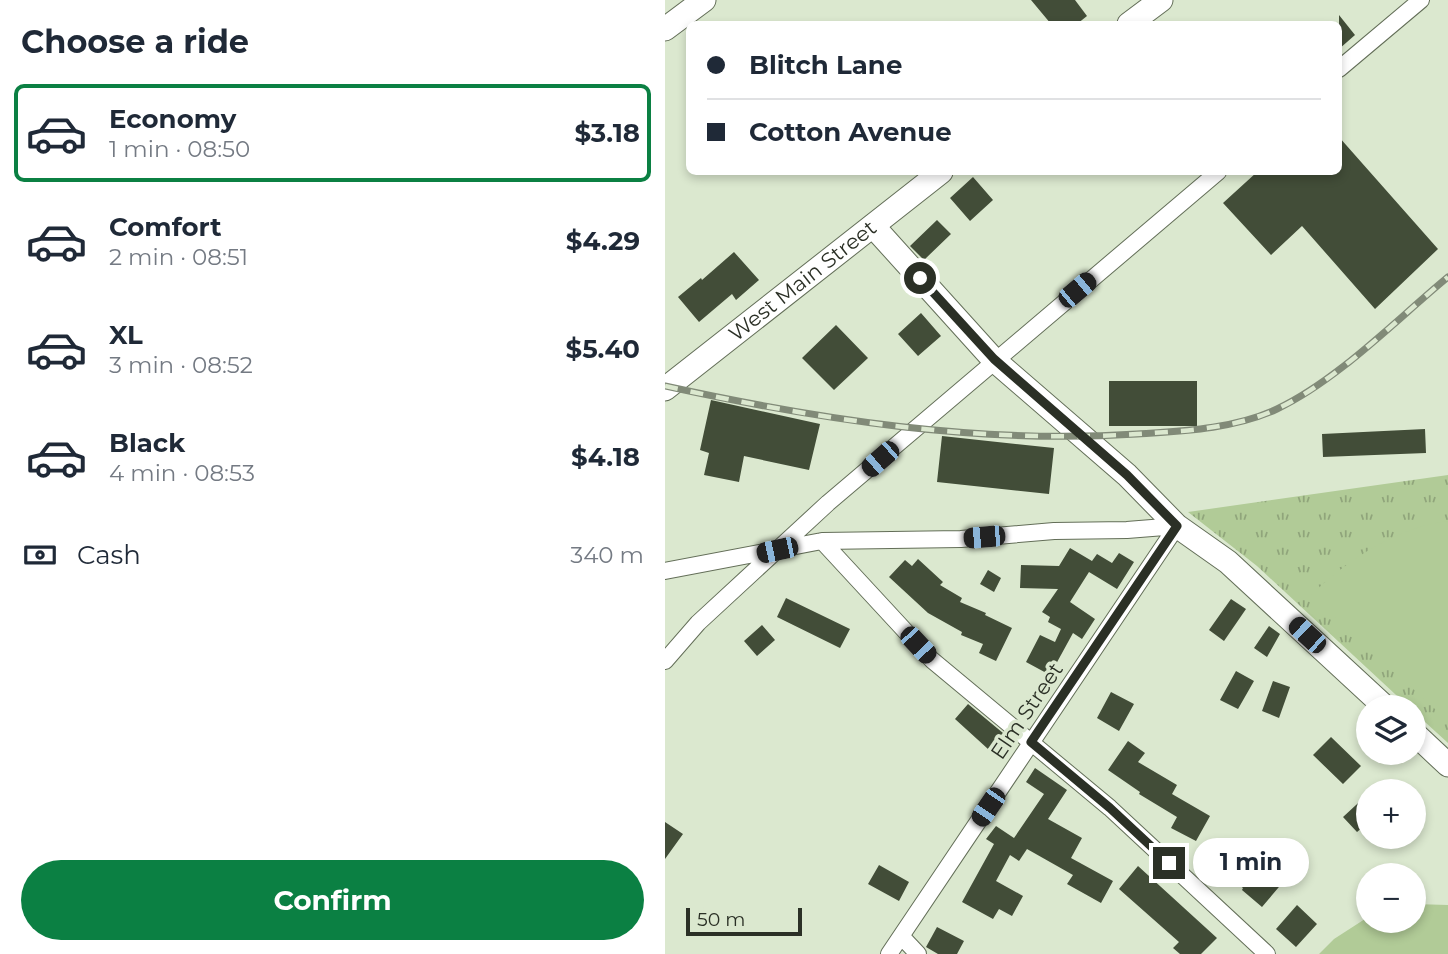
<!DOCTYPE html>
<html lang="en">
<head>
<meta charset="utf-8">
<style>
  body { margin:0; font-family:Montserrat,sans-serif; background:#f6f6f7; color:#1f2937; height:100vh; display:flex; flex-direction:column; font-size:26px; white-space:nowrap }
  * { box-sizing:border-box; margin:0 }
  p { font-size:23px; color:#747a83 }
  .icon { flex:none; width:38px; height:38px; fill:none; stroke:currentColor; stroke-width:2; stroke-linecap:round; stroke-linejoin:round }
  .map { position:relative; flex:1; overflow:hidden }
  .side { display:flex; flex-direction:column; background:#fff; width:665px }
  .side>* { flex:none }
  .top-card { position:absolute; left:21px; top:21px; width:656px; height:154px; border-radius:10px; box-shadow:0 4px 10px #0003; display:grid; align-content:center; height:154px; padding:0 21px; background:#fff }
  .controls { position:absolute; left:691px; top:695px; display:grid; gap:14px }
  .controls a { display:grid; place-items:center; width:70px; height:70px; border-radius:50%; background:#fff; box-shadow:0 4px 10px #0003; font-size:35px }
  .scale { position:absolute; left:21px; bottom:18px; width:116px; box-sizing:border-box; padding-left:7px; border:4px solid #2b3026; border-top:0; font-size:19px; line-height:24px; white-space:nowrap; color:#2b3026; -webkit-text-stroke:5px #dbe8cf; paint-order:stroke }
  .end { position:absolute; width:32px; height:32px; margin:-16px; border:9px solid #2b3026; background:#fff; box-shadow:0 0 0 4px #fff }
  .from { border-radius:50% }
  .bubble { position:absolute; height:49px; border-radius:24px; background:#fff; box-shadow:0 4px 10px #0003; font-size:23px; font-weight:700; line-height:49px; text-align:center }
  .car { position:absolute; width:21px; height:42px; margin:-21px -10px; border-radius:9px; box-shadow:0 0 5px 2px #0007; background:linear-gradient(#222 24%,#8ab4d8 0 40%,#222 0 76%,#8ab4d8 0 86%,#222 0) }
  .top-card b { display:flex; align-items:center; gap:24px; height:66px; font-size:26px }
  .top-card b+b { border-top:2px solid #e0e1e3 }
  .top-card i { width:18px; height:18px; background:#1f2937 }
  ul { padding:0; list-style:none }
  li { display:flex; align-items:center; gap:21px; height:98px; margin:0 14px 10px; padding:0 7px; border:4px solid transparent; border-radius:10px }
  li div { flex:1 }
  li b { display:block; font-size:26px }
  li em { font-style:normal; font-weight:700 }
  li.current { border-color:#0b8043 }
  li>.icon { width:63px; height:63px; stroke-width:1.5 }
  h2 { padding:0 21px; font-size:32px; line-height:84px }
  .pay { display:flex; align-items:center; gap:18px; height:77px; padding:0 21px; font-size:26px }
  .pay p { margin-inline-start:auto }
  .action { display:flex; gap:14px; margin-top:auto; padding:14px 21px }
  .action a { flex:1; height:80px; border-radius:42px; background:#0b8043; color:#fff; font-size:28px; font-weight:700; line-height:80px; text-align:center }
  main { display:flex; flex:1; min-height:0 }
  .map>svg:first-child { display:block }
  .park { fill:url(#park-tufts) }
  .pitch { fill:#b1cb97 }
  .building { fill:#424d38 }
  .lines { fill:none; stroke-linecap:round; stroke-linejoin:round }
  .street-casing { stroke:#636e58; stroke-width:18 }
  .secondary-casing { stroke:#636e58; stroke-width:25 }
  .street { stroke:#fff; stroke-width:16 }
  .secondary { stroke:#fff; stroke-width:23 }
  .rail-casing { stroke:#818a78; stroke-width:7 }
  .rail { stroke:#dbe8cf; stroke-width:4.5; stroke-dasharray:13; stroke-linecap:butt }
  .route { stroke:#2b3026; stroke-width:9 }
  .labels { text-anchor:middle; stroke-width:7; stroke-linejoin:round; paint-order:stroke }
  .street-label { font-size:21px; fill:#2b3026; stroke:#dbe8cf }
</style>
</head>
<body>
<main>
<section class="side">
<h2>Choose a ride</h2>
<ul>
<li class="current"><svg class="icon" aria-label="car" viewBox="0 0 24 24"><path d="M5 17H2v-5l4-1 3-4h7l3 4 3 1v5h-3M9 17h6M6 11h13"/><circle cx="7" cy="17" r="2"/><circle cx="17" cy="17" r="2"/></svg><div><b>Economy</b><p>1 min · 08:50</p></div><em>$3.18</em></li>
<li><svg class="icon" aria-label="car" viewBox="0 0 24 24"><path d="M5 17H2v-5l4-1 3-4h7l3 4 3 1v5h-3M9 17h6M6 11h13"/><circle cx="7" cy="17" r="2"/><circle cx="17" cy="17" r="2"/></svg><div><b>Comfort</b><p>2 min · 08:51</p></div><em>$4.29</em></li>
<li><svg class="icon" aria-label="car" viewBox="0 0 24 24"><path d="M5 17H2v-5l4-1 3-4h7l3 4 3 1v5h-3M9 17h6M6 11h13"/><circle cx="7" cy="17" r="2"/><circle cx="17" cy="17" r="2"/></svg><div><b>XL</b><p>3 min · 08:52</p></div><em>$5.40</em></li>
<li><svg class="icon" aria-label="car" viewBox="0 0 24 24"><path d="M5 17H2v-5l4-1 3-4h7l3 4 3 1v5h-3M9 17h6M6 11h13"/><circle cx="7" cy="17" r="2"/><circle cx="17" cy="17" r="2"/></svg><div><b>Black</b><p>4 min · 08:53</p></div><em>$4.18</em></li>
</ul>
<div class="pay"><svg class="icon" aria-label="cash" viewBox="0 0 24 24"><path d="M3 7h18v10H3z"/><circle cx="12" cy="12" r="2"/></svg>Cash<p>340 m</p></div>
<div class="action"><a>Confirm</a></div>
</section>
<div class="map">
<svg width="783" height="954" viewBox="0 0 783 954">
  <defs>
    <pattern id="park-tufts" width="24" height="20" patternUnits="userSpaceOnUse" patternTransform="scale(1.75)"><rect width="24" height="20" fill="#b1cb97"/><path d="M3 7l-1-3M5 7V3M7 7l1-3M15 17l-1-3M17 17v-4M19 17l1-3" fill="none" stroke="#90a57b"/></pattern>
  </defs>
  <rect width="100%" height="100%" fill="#dbe8cf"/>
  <path class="park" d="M783 475V743L749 712V707H744L592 566 523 512Z"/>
  <path class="pitch" d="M783 521V721L646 595C684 559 730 528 783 521Z
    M749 904 783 905V954H654L669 939 700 919 703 917 704 920H749Z"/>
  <path class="building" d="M366 0H410L422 16 412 24H386Z
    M674 15 690 35 674 49Z
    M674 137 773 249 710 309 637 226 606 255 558 203 592 172H674Z
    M308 177 328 200 305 221 285 198Z
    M272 220 286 234 259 260 245 246Z
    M69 252 94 280 71 300 67 294 34 322 13 297 36 278 37 280Z
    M256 313 276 336 253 356 233 334Z
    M171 325 203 358 169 390 137 358Z
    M444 381H532V426H444Z
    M46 400 155 424 144 470 79 456 74 482 39 475 44 453 35 450Z
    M760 429 761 453 658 457 657 434Z
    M277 436 389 448 384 494 272 482Z
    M405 548 427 561 432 554 447 563 454 553 469 562 452 589 424 572 405 602 430 619 417 639 408 633 385 675 361 662 375 635 390 642 396 629 383 622 385 617 377 612 393 589 355 588 356 565 394 566Z
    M253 559 278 582 275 585 297 598 295 602 321 613 320 615 347 628 331 661 314 653 318 644 296 635 297 632 263 613 224 577 240 560 247 566Z
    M323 570 336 578 329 592 315 584Z
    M121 598 185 629 175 648 112 617Z
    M566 599 581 609 559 641 544 630Z
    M97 625 110 640 92 656 79 641Z
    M604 626 615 634 602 657 589 648Z
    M571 671 589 681 573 709 555 700Z
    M608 681 625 687 614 718 597 711Z
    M446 692 469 704 454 731 432 718Z
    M303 704 338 733 323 749 290 719Z
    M666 737 696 766 678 784 648 755Z
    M463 741 480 753 473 762 512 785 507 794 545 816 531 841 506 828 512 817 474 794 475 792 443 770Z
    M370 768 402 790 383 819 417 838 406 858 448 881 436 903 402 884 408 875 362 849 354 861 345 855 331 881 358 896 347 916 334 909 328 919 297 902 329 844 321 839 331 826 349 838 379 794 361 782Z
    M704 793V822L692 832 678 817Z
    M0 822 18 834 0 859Z
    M564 844 577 854 572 859 598 880 606 870 619 881 597 907 577 890 578 888 548 863Z
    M214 865 244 882 234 901 203 884Z
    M473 866 552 938 536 954H515L508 948 514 942 454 889Z
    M632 905 652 924 631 947 611 929Z
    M272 927 299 941 292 954H273L261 947Z"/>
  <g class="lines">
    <defs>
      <path id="street" d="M674 69 756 0
        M157 541 267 660 445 808 602 954
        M0 571 157 541 296 539 389 531 462 530 512 526
        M0 661 33 623 163 503 553 172
        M236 936 253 954
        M224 954 512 526"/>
      <g id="secondary">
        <path d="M464 24 496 0"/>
        <path d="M0 29 39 0"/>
        <path d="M208 226 329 360 462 475 512 526 563 562 720 707"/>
        <path id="s1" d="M0 389 276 172"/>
        <path d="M749 733 783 765"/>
      </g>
    </defs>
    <use href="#street" class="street-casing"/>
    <use href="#secondary" class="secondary-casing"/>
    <use href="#street" class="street"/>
    <use href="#secondary" class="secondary"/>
    <defs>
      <path id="rail" d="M0 386C156 420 313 444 472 434 518 431 569 429 612 409 673 380 731 320 783 277"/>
    </defs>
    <use href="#rail" class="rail-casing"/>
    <use href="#rail" class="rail"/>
  </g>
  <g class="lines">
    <path class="route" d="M255 278 329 359 462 475 512 526 366 742 445 808 504 863"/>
  </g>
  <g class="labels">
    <g class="street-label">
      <text dy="7" stroke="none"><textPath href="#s1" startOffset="175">West Main Street</textPath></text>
      <text transform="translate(362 711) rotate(-56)" y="7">Elm Street</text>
    </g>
  </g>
</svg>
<div class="controls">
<a><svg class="icon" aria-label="layers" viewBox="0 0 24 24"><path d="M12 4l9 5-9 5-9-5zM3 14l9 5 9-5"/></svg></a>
<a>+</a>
<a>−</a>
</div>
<div class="scale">50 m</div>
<i class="end from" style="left:255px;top:278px"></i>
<i class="end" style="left:504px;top:863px"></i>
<div class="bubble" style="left:528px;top:838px;width:116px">1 min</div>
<i class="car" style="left:412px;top:290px;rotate:50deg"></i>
<i class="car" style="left:215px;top:459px;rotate:229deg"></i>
<i class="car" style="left:319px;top:537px;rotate:265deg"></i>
<i class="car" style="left:112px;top:550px;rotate:258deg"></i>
<i class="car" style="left:642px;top:635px;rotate:313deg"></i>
<i class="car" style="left:253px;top:645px;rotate:137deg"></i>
<i class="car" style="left:323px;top:807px;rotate:214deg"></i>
<div class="top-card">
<b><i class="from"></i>Blitch Lane</b>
<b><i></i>Cotton Avenue</b>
</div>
</div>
</main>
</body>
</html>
